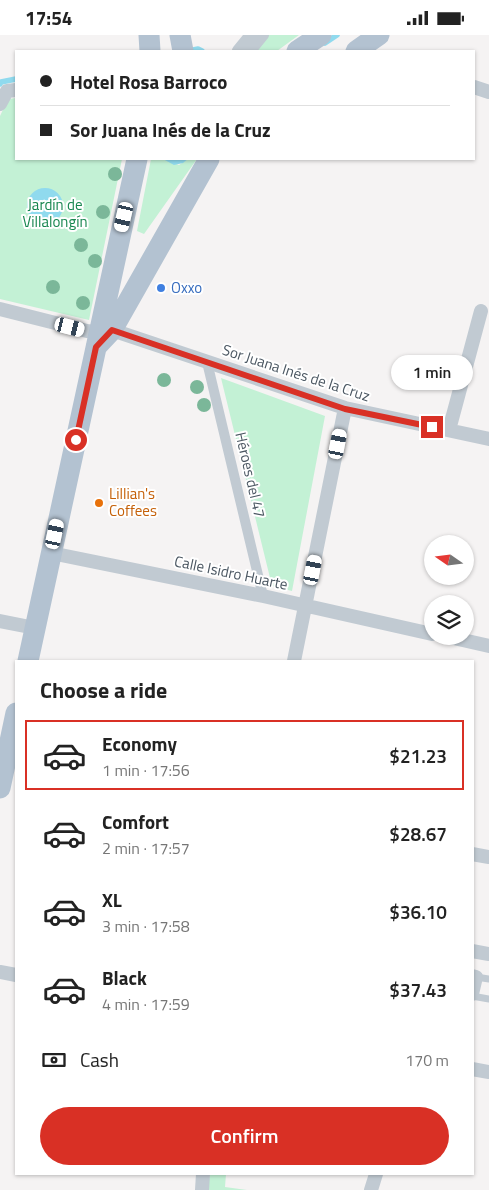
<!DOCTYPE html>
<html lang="en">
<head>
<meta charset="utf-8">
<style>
  body { margin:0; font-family:"Titillium Web",sans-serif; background:#f2f2f2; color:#222; height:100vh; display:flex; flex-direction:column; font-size:19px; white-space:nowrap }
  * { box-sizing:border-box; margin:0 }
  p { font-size:16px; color:#767676 }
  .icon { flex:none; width:28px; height:28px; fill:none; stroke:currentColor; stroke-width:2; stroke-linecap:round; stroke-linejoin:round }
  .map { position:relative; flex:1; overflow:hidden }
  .drawer { position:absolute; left:15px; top:625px; width:459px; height:515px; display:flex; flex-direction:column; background:#fff; border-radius:0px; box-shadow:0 1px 4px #0004 }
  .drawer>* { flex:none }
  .guide { position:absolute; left:15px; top:15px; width:460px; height:110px; border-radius:0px; box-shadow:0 1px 4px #0004; display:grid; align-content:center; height:110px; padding:0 25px; background:#fff }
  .needle { width:32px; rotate:284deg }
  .controls { position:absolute; left:424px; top:500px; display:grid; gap:10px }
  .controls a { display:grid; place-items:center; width:50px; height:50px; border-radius:50%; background:#fff; box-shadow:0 1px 4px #0004; font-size:25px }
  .end { position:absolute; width:22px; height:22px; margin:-11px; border:6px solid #d93025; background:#fff; box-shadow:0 0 0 2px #fff }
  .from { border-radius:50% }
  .bubble { position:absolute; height:35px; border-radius:18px; background:#fff; box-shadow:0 1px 4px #0004; font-size:16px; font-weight:600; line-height:35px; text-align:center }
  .car { position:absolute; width:15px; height:30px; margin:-15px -8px; border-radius:6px; box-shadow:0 0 4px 1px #0007; background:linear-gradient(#fff 24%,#345 0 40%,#fff 0 76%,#345 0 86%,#fff 0) }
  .guide b { display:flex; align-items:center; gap:18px; height:48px; font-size:19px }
  .guide b+b { border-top:1px solid #e0e0e0 }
  .guide i { width:12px; height:12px; background:#222 }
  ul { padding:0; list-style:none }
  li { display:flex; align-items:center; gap:15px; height:70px; margin:0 10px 8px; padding:0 15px; border:2px solid transparent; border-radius:0px }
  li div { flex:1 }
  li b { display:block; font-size:19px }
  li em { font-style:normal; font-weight:600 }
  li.on { border-color:#d93025 }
  li>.icon { width:45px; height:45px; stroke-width:1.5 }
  h2 { padding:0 25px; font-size:22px; line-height:60px }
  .pay { display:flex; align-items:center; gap:12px; height:55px; padding:0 25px; font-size:19px }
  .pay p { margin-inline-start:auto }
  .cta { display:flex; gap:10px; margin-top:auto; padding:10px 25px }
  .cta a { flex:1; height:58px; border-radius:30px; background:#d93025; color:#fff; font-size:20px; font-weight:600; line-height:58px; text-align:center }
  .status { display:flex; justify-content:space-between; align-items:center; height:35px; padding:0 25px; background:#fff; direction:ltr }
  .status svg { height:14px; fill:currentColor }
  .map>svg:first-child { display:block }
  .green { fill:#c3f1d5 }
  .water { fill:#90daee }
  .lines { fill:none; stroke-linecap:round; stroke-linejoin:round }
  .stream { stroke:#90daee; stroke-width:5.5 }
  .service { stroke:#c1cad2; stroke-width:7 }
  .pedestrian { stroke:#c1cad2; stroke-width:10 }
  .minor { stroke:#c1cad2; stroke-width:14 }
  .primary { stroke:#b3c2d1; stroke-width:21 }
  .tree { fill:#7bb799 }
  .route { stroke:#d93025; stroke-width:6 }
  .shop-dot { fill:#3f7fe0; stroke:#fff; stroke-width:2 }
  .food-dot { fill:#e8710a; stroke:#fff; stroke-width:2 }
  .labels { text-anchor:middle; stroke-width:4; stroke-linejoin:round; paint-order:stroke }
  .park-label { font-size:15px; fill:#17864f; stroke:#fff }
  .shop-label { font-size:15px; fill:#366cbe; stroke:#fff; text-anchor:start }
  .street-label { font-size:15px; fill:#4a5661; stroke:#fff }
  .food-label { font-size:15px; fill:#c56008; stroke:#fff; text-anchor:start }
</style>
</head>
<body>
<div class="status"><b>17:54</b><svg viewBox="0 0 49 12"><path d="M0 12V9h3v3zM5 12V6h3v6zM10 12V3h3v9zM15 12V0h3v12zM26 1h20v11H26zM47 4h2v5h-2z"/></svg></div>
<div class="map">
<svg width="489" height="1155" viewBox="0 0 489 1155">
  <rect width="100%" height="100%" fill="#f5f3f3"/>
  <path class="green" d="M256 0H299L277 16H244Z
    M16 63V124H122L89 285 0 264V81L8 64Z
    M151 124H163L179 130 188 124H197L144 199 137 196Z
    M221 343 325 381 292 556 272 551Z
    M210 1139H226L225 1152 247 1155H207Z"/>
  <path class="water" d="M163 124H188L183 128 174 130Z
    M27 171a18 18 0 1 1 36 0a18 18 0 1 1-36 0Z"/>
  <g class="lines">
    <path class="stream" d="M325 8 337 0
      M188 16 198 14 202 16
      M0 49 1 47 16 44"/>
    <path class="service" d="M476 942 489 944
      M472 961 489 964"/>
    <path class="pedestrian" d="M251 16 264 0
      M207 327 263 561"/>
    <path class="minor" d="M239 16 252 0
      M474 52 489 57
      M0 69 7 56 16 55
      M0 274 87 296 97 297 112 295 345 373 489 404
      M449 395 481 276
      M51 518 263 561 432 599
      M0 586 35 593
      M445 601 489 611
      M294 626 345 373
      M472 819 489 822
      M472 916 489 919
      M0 937 16 940
      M472 941 476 942 472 959
      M472 1034 489 1037
      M202 1155 203 1139
      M371 1155 376 1139"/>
    <path class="primary" d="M149 0 150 16
      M180 0 183 16
      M297 16 321 0
      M356 16 379 0
      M96 312 112 295 209 124
      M28 626 137 124
      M0 753 16 678"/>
  </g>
  <g class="tree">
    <circle cx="115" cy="139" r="7"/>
    <circle cx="103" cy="177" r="7"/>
    <circle cx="81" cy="210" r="7"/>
    <circle cx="95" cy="226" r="7"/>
    <circle cx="53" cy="252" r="7"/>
    <circle cx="83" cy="268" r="7"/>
    <circle cx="164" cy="345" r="7"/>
    <circle cx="197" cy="352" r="7"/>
    <circle cx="204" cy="370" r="7"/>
  </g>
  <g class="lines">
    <path class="route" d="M76 405 96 312 112 295 345 374 432 392"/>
  </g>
  <circle class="shop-dot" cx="161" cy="253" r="5"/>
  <circle class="food-dot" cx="99" cy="468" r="5"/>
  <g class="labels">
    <g class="park-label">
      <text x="55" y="175">Jardín de<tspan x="55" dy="17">Villalongín</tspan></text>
    </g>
    <g class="shop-label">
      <text x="171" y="258">Oxxo</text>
    </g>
    <g class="street-label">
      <text transform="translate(296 338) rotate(18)" y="5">Sor Juana Inés de la Cruz</text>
      <text transform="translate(250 440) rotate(77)" y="5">Héroes del 47</text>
      <text transform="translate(231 538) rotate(12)" y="5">Calle Isidro Huarte</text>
    </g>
    <g class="food-label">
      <text x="109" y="464">Lillian's<tspan x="109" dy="17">Coffees</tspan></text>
    </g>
  </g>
</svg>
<div class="controls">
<a><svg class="needle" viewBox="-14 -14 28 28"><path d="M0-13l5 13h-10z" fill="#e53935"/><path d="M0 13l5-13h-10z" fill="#767676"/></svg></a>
<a><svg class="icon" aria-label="layers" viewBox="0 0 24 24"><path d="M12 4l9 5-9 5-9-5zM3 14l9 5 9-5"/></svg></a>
</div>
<i class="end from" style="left:76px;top:405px"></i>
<i class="end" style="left:432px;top:392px"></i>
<div class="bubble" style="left:391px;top:320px;width:82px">1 min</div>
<i class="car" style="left:124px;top:182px;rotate:193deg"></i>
<i class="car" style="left:70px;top:292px;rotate:104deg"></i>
<i class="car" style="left:338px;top:409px;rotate:11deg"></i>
<i class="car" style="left:55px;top:499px;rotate:12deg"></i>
<i class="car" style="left:313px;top:535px;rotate:11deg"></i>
<div class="guide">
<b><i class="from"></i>Hotel Rosa Barroco</b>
<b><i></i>Sor Juana Inés de la Cruz</b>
</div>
<section class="drawer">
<h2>Choose a ride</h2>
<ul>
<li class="on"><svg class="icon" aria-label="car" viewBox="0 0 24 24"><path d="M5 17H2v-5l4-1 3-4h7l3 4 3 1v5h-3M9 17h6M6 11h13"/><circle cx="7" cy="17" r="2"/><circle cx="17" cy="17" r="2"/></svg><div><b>Economy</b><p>1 min · 17:56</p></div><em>$21.23</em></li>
<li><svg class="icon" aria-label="car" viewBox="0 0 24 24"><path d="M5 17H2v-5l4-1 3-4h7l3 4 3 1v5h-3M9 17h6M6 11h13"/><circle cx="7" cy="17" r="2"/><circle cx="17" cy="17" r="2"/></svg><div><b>Comfort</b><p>2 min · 17:57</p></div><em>$28.67</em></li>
<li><svg class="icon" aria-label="car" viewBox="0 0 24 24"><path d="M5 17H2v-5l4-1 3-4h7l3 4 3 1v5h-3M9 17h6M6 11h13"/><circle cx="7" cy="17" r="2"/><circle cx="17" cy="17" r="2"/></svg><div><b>XL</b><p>3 min · 17:58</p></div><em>$36.10</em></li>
<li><svg class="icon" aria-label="car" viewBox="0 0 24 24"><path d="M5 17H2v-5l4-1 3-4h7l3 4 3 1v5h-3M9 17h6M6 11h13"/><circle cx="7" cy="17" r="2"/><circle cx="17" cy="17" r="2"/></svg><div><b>Black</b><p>4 min · 17:59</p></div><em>$37.43</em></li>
</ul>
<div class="pay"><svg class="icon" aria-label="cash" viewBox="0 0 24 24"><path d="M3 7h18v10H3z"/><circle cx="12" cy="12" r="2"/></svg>Cash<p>170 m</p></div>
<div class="cta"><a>Confirm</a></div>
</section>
</div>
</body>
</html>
